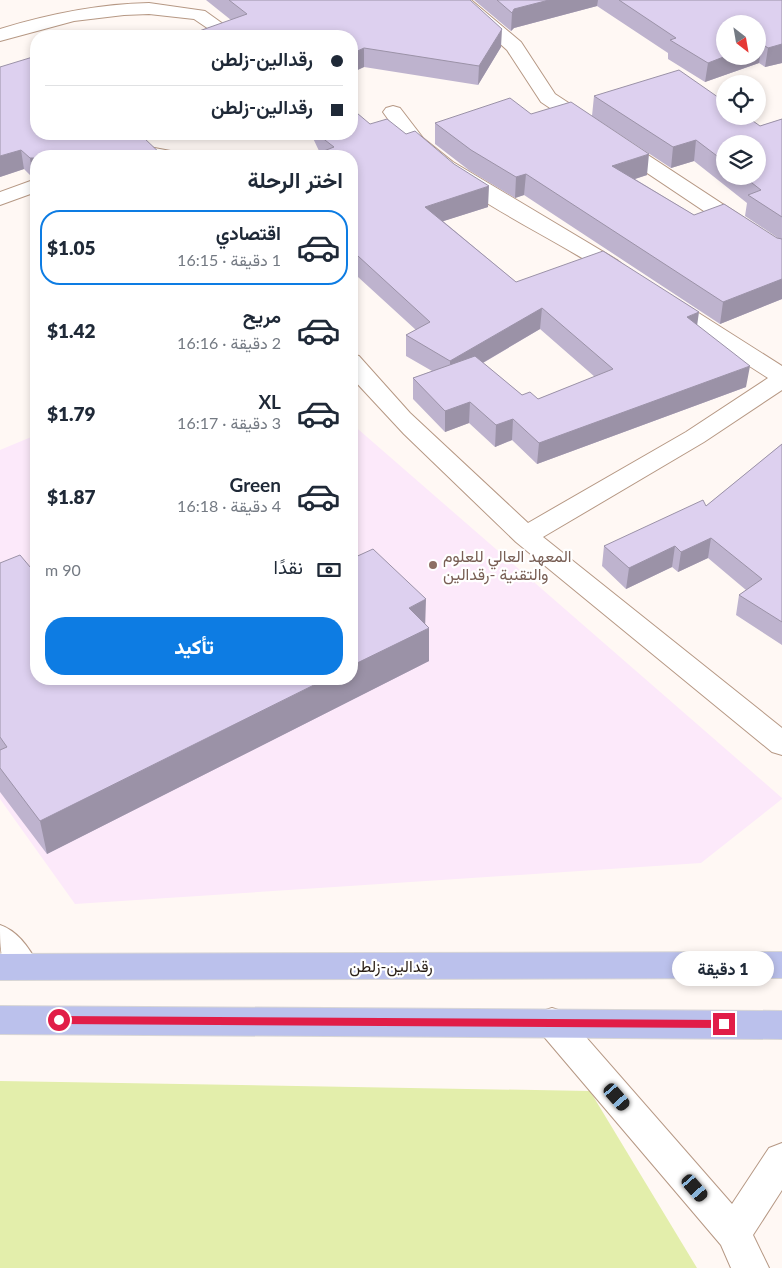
<!DOCTYPE html>
<html lang="ar">
<head>
<meta charset="utf-8">
<style>
  body { margin:0; font-family:Lato,Vazirmatn,sans-serif; background:#f6f6f7; color:#1f2937; direction:rtl; height:100vh; display:flex; flex-direction:column; font-size:19px; white-space:nowrap }
  * { box-sizing:border-box; margin:0 }
  p { font-size:16px; color:#747a83 }
  .icon { flex:none; width:28px; height:28px; fill:none; stroke:currentColor; stroke-width:2; stroke-linecap:round; stroke-linejoin:round }
  .map { position:relative; flex:1; overflow:hidden; direction:ltr }
  .sheet { position:absolute; left:30px; top:150px; width:328px; height:535px; display:flex; flex-direction:column; background:#fff; border-radius:20px; box-shadow:0 2px 8px #0003; direction:rtl }
  .sheet>* { flex:none }
  .hud { position:absolute; left:30px; top:30px; width:328px; height:110px; border-radius:20px; box-shadow:0 2px 8px #0003; direction:rtl; display:grid; align-content:center; height:110px; padding:0 15px; background:#fff }
  .needle { width:32px; rotate:149deg }
  .controls { position:absolute; left:716px; top:15px; display:grid; gap:10px }
  .controls a { display:grid; place-items:center; width:50px; height:50px; border-radius:50%; background:#fff; box-shadow:0 2px 8px #0003; font-size:25px }
  .end { position:absolute; width:22px; height:22px; margin:-11px; border:6px solid #e11d48; background:#fff; box-shadow:0 0 0 2px #fff }
  .from { border-radius:50% }
  .bubble { position:absolute; height:35px; border-radius:18px; background:#fff; box-shadow:0 2px 8px #0003; font-size:16px; font-weight:800; line-height:35px; text-align:center; direction:rtl }
  .car { position:absolute; width:15px; height:30px; margin:-15px -8px; border-radius:6px; box-shadow:0 0 4px 1px #0007; background:linear-gradient(#222 24%,#8ab4d8 0 40%,#222 0 76%,#8ab4d8 0 86%,#222 0) }
  .hud b { display:flex; align-items:center; gap:18px; height:48px; font-size:19px }
  .hud b+b { border-top:1px solid #e0e1e3 }
  .hud i { width:12px; height:12px; background:#1f2937 }
  ul { padding:0; list-style:none }
  li { display:flex; align-items:center; gap:15px; height:75px; margin:0 10px 8px; padding:0 5px; border:2px solid transparent; border-radius:20px }
  li div { flex:1 }
  li b { display:block; font-size:19px }
  li em { font-style:normal; font-weight:800 }
  li.current { border-color:#0d7ce3 }
  li>.icon { width:45px; height:45px; stroke-width:1.5 }
  h2 { padding:0 15px; font-size:22px; line-height:60px }
  .pay { display:flex; align-items:center; gap:12px; height:55px; padding:0 15px; font-size:19px }
  .pay p { margin-inline-start:auto }
  .action { display:flex; gap:10px; margin-top:auto; padding:10px 15px }
  .action a { flex:1; height:58px; border-radius:20px; background:#0d7ce3; color:#fff; font-size:20px; font-weight:800; line-height:58px; text-align:center }
  .map>svg:first-child { display:block }
  .education { fill:#fce9fa }
  .green { fill:#e3eeab }
  .lines { fill:none; stroke-linecap:round; stroke-linejoin:round }
  .minor-casing { stroke:#b69884; stroke-width:2 }
  .primary-casing { stroke:#d8d6d5; stroke-width:2 }
  .minor { fill:#fff; fill-rule:evenodd }
  .primary { fill:#bbc1ec; fill-rule:evenodd }
  .wall { fill:#beb3ce; fill-rule:evenodd }
  .shaded-wall { fill:#9b92a7 }
  .building { fill:#ddd0ef; stroke:#9b92a7 }
  .route { fill:#e11d48 }
  .education-dot { fill:#8d6e63; stroke:#fff; stroke-width:2 }
  .labels { text-anchor:middle; stroke-width:4.5; stroke-linejoin:round; paint-order:stroke }
  .education-label { font-size:16px; fill:#785e54; stroke:#fff; text-anchor:start }
  .street-label { font-size:16px; fill:#291e16; stroke:#fff }
</style>
</head>
<body>
<div class="map">
<svg width="782" height="1268" viewBox="0 0 782 1268">
  <rect width="100%" height="100%" fill="#fff8f4"/>
  <path class="education" d="M351 423 782 798V799L701 863 75 904 0 799V450L36 435V679H351Z"/>
  <path class="green" d="M0 1081 590 1091 697 1268H0Z"/>
  <g class="lines">
    <defs>
      <path id="minor" d="M451 0H471L521 42 555 94 782 243V260L774 258 541 102 507 50Z
        M149 3 205 11 237 34 236 36H219L194 19 149 14 124 15 74 21 0 41V29C49 14 98 4 149 3Z
        M393 106 400 108 423 138 453 162 617 260 634 274 631 279 623 281 615 279C538 226 437 191 383 112L386 108Z
        M149 147 176 152 179 156H116L119 152Z
        M36 179V192L0 205V192Z
        M667 296 675 298 782 366V390L704 442 543 537 782 728V755L772 752 516 542 404 434 351 377V354L359 356 410 413 528 523 686 432 768 378 659 308 656 303 659 298Z
        M0 925C18 931 31 950 39 967L35 976C0 990 0 950 0 925Z
        M552 1008 564 1012 732 1204 769 1148 782 1143V1190L753 1235 769 1268H731L721 1245 540 1032 535 1022 540 1012Z"/>
      <path id="primary" d="M782 952V978L0 980V954Z
        M0 1006 782 1011V1039L0 1034Z"/>
    </defs>
    <use href="#minor" class="minor-casing"/>
    <use href="#primary" class="primary-casing"/>
    <use href="#minor" class="minor"/>
    <use href="#primary" class="primary"/>
  </g>
  <path class="wall" d="M206 0H470L501 47 478 85 364 67 351 73V36L231 20Z
    M474 0H782V63L765 67 759 63 705 82 668 59V53L597 6 514 28 511 31Z
    M36 56 133 135 134 138 36 156V178H33L24 169 0 177Z
    M594 96 760 126 782 119V299L720 324 524 195 515 198 470 171 435 144V123L531 114 647 175 635 179 694 215 778 238 745 216 747 203 694 161 671 168 592 116ZM725 144 758 176H725Z
    M370 124 488 207 443 221 516 282 697 325 746 387 537 464 512 440 495 447 469 423 445 432 413 399V378L432 371 406 356V335L416 330 358 277 351 279V156L320 153 311 134H351ZM540 329 595 377 538 399 522 395 483 363Z
    M782 444V645L736 615 739 595 746 590 708 558 678 572 672 567 626 589 602 566 604 546 706 506Z
    M0 563 36 679 426 624 429 661 47 854 0 792Z"/>
  <path class="shaded-wall" d="M549 0H598L597 6 514 28 511 31 512 13 514 9Z
    M502 29 501 47 478 85 479 66Z
    M762 44 759 63 705 82 708 63 726 56H758V45Z
    M782 44V63L765 67 768 48Z
    M364 48V67L351 73V54Z
    M114 134H136L133 135 135 147 112 136Z
    M696 140 694 161 671 168 673 147Z
    M21 150 24 169 0 177V156Z
    M649 154 647 175 610 187 612 166Z
    M30 158H34L36 178H33Z
    M526 174 524 195 515 198 516 177Z
    M489 186 488 207 425 227V207Z
    M358 256V277L351 279V259Z
    M782 279V299L720 324 723 302Z
    M542 308 540 329 450 382V361Z
    M699 312 696 333 687 317Z
    M750 366 746 387 537 464 539 443Z
    M470 402 469 423 445 432V411Z
    M513 419 512 440 495 447 496 425Z
    M711 538 708 558 678 572 681 552Z
    M675 546 672 567 626 589 629 568Z
    M426 599 425 630 429 628V661L47 854 40 821 326 679H351V666L409 608Z"/>
  <path class="building" d="M229 0H470L502 29 479 66 364 48 351 54V36H185L247 14Z
    M497 0H549L514 9 512 13Z
    M619 0H782V44L768 48 762 44 758 45V24H725V56H726L708 63 670 40 676 38Z
    M36 56V134H114L112 136 144 138 163 156H36V165L35 164 34 158H30L21 150 0 156V67Z
    M679 70 725 102V116H746L760 126 782 119V217L748 195 761 190 743 176H758V144H725V162L696 140 673 147 594 96Z
    M510 98 531 114 571 102 649 154 612 166 694 215 724 204 777 238 782 239V279L723 302 526 174 516 177 471 150 435 123Z
    M351 108 370 124 387 119 406 134 415 131 454 164 489 186 425 207 516 282 603 251 699 312 687 317 750 366 539 443 513 419 496 425 470 402 445 411 413 378 475 356 522 395 530 392 538 399 613 369 542 308 450 361 406 335 430 322 358 256 351 259V156H311L334 147 321 137 320 134H351Z
    M782 444V622L739 595 762 579 711 538 681 552 675 546 629 568 604 546 703 500 706 506Z
    M373 549 426 599 409 608 429 628 351 666V559Z
    M20 555 36 574V679H326L40 821 0 768V750L7 747 0 737V563Z"/>
  <path class="route" d="M59 1016 724 1020 729 1024 724 1028 59 1024 54 1020Z"/>
  <circle class="education-dot" cx="433" cy="565" r="5"/>
  <g class="labels">
    <g class="education-label">
      <text x="443" y="562">المعهد العالي للعلوم<tspan x="443" dy="18">والتقنية -رقدالين</tspan></text>
    </g>
    <g class="street-label">
      <text x="391" y="972">رقدالين-زلطن</text>
    </g>
  </g>
</svg>
<div class="controls">
<a><svg class="needle" viewBox="-14 -14 28 28"><path d="M0-13l5 13h-10z" fill="#e53935"/><path d="M0 13l5-13h-10z" fill="#747a83"/></svg></a>
<a><svg class="icon" aria-label="locate" viewBox="0 0 24 24"><circle cx="12" cy="12" r="6"/><path d="M12 2v4M12 18v4M2 12h4M18 12h4"/></svg></a>
<a><svg class="icon" aria-label="layers" viewBox="0 0 24 24"><path d="M12 4l9 5-9 5-9-5zM3 14l9 5 9-5"/></svg></a>
</div>
<i class="end from" style="left:59px;top:1020px"></i>
<i class="end" style="left:724px;top:1024px"></i>
<div class="bubble" style="left:672px;top:951px;width:102px">1 دقيقة</div>
<i class="car" style="left:617px;top:1097px;rotate:139deg"></i>
<i class="car" style="left:695px;top:1188px;rotate:139deg"></i>
<div class="hud">
<b><i class="from"></i>رقدالين-زلطن</b>
<b><i></i>رقدالين-زلطن</b>
</div>
<section class="sheet">
<h2>اختر الرحلة</h2>
<ul>
<li class="current"><svg class="icon" aria-label="car" viewBox="0 0 24 24"><path d="M5 17H2v-5l4-1 3-4h7l3 4 3 1v5h-3M9 17h6M6 11h13"/><circle cx="7" cy="17" r="2"/><circle cx="17" cy="17" r="2"/></svg><div><b>اقتصادي</b><p>1 دقيقة · 16:15</p></div><em>$1.05</em></li>
<li><svg class="icon" aria-label="car" viewBox="0 0 24 24"><path d="M5 17H2v-5l4-1 3-4h7l3 4 3 1v5h-3M9 17h6M6 11h13"/><circle cx="7" cy="17" r="2"/><circle cx="17" cy="17" r="2"/></svg><div><b>مريح</b><p>2 دقيقة · 16:16</p></div><em>$1.42</em></li>
<li><svg class="icon" aria-label="car" viewBox="0 0 24 24"><path d="M5 17H2v-5l4-1 3-4h7l3 4 3 1v5h-3M9 17h6M6 11h13"/><circle cx="7" cy="17" r="2"/><circle cx="17" cy="17" r="2"/></svg><div><b>XL</b><p>3 دقيقة · 16:17</p></div><em>$1.79</em></li>
<li><svg class="icon" aria-label="car" viewBox="0 0 24 24"><path d="M5 17H2v-5l4-1 3-4h7l3 4 3 1v5h-3M9 17h6M6 11h13"/><circle cx="7" cy="17" r="2"/><circle cx="17" cy="17" r="2"/></svg><div><b>Green</b><p>4 دقيقة · 16:18</p></div><em>$1.87</em></li>
</ul>
<div class="pay"><svg class="icon" aria-label="cash" viewBox="0 0 24 24"><path d="M3 7h18v10H3z"/><circle cx="12" cy="12" r="2"/></svg>نقدًا<p>90 m</p></div>
<div class="action"><a>تأكيد</a></div>
</section>
</div>
</body>
</html>
